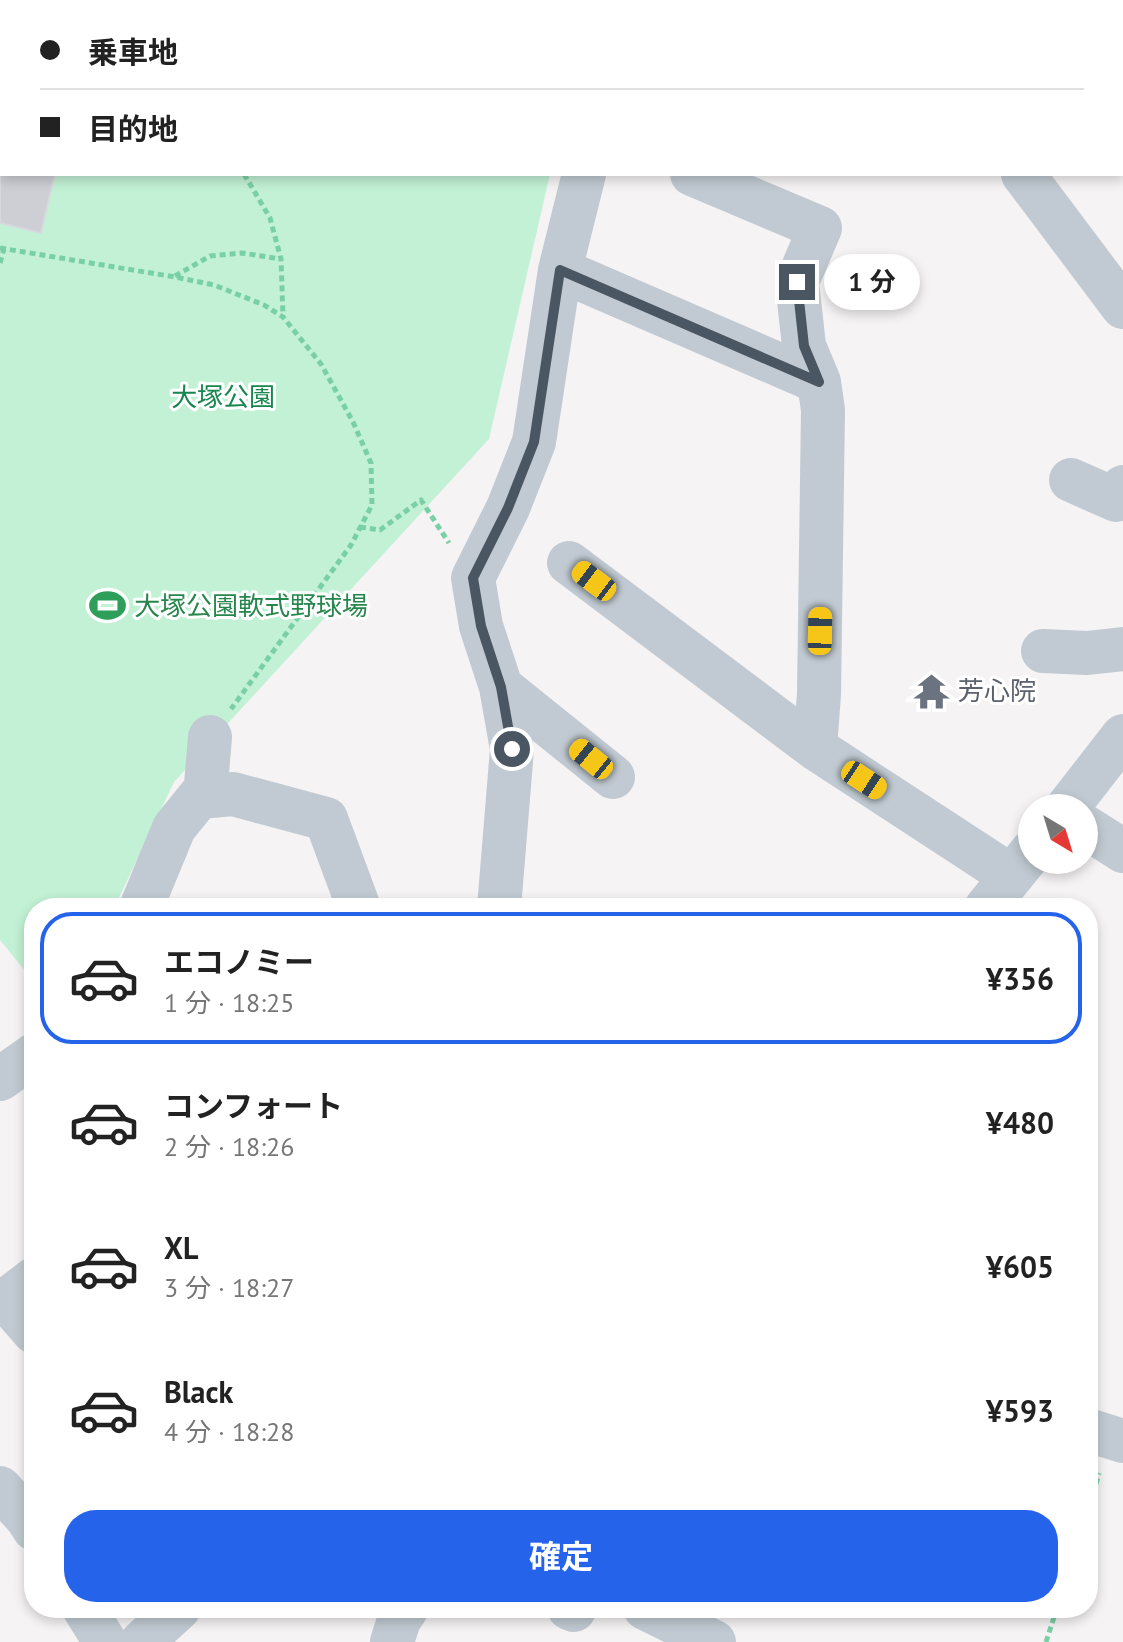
<!DOCTYPE html>
<html lang="ja">
<head>
<meta charset="utf-8">
<style>
  body { margin:0; font-family:"PT Sans","Noto Sans JP",sans-serif; background:#f2f2f2; color:#222; height:100vh; display:flex; flex-direction:column; font-size:30px; white-space:nowrap }
  * { box-sizing:border-box; margin:0 }
  p { font-size:26px; color:#767676 }
  .icon { flex:none; width:44px; height:44px; fill:none; stroke:currentColor; stroke-width:2; stroke-linecap:round; stroke-linejoin:round }
  .map { position:relative; flex:1; overflow:hidden }
  .panel { position:absolute; left:24px; top:898px; width:1074px; height:720px; display:flex; flex-direction:column; background:#fff; border-radius:32px; box-shadow:0 4px 12px #0003 }
  .panel>* { flex:none }
  .hud { position:absolute; left:0px; top:0px; width:1124px; height:176px; box-shadow:0 4px 12px #0003; display:grid; align-content:center; height:176px; padding:0 40px; background:#fff }
  .needle { width:52px; rotate:142deg }
  .controls { position:absolute; left:1018px; top:794px; display:grid; gap:16px }
  .controls a { display:grid; place-items:center; width:80px; height:80px; border-radius:50%; background:#fff; box-shadow:0 4px 12px #0003; font-size:40px }
  .end { position:absolute; width:36px; height:36px; margin:-18px; border:10px solid #4a5661; background:#fff; box-shadow:0 0 0 4px #fff }
  .from { border-radius:50% }
  .bubble { position:absolute; height:56px; border-radius:28px; background:#fff; box-shadow:0 4px 12px #0003; font-size:26px; font-weight:700; line-height:56px; text-align:center }
  .car { position:absolute; width:24px; height:48px; margin:-24px -12px; border-radius:10px; box-shadow:0 0 6px 2px #0007; background:linear-gradient(#f5c518 24%,#345 0 40%,#f5c518 0 76%,#345 0 86%,#f5c518 0) }
  .hud b { display:flex; align-items:center; gap:28px; height:76px; font-size:30px }
  .hud b+b { border-top:2px solid #e0e0e0 }
  .hud i { width:20px; height:20px; background:#222 }
  ul { padding:14px 0 0; list-style:none }
  li { display:flex; align-items:center; gap:24px; height:132px; margin:0 16px 12px; padding:0 24px; border:4px solid transparent; border-radius:32px }
  li div { flex:1 }
  li b { display:block; font-size:30px }
  li em { font-style:normal; font-weight:700 }
  li.on { border-color:#2563eb }
  li>.icon { width:72px; height:72px; stroke-width:1.5 }
  .cta { display:flex; gap:16px; margin-top:auto; padding:16px 40px }
  .cta a { flex:1; height:92px; border-radius:32px; background:#2563eb; color:#fff; font-size:32px; font-weight:700; line-height:92px; text-align:center }
  .map>svg:first-child { display:block }
  .green { fill:#c3f1d5 }
  .building { fill:#cdcfd5; stroke:#d7d9de; stroke-width:2 }
  .lines { fill:none; stroke-linecap:round; stroke-linejoin:round }
  .path { stroke:#7ad0a6; stroke-width:5; stroke-dasharray:6 4; stroke-linecap:butt }
  .minor { stroke:#c1cad2; stroke-width:44 }
  .route { stroke:#4a5661; stroke-width:10 }
  .labels { text-anchor:middle; stroke-width:6; stroke-linejoin:round; paint-order:stroke }
  .park-label { font-size:26px; fill:#17864f; stroke:#fff }
  .leisure-label { font-size:26px; fill:#27864d; stroke:#fff; text-anchor:start }
  .worship-label { font-size:26px; fill:#5b616d; stroke:#fff; text-anchor:start }
</style>
</head>
<body>
<div class="map">
<svg width="1123" height="1642" viewBox="0 0 1123 1642">
  <rect width="100%" height="100%" fill="#f5f3f3"/>
  <path class="green" d="M0 0H573V2H2V174H550L489 439 174 782 114 908H34V982L0 940Z"/>
  <path class="building" d="M0 116H2V174H55L41 233 0 223Z"/>
  <g class="lines">
    <path class="path" d="M414 0H477
      M521 0 522 2
      M1077 0V2
      M231 2 232 0
      M1122 2H1123
      M1122 164 1123 165
      M244 174 270 218 281 259 283 316
      M0 248 175 277 214 285 264 305 283 317 321 364 353 422 371 463 372 505 351 545 231 709
      M0 263 4 249
      M175 276 210 256 242 253 281 259
      M360 527 380 530 421 500 449 543
      M1088 1513 1099 1473
      M1046 1642 1057 1608"/>
    <path class="minor" d="M600 0V2
      M718 0 721 2
      M692 174 820 228 797 282 804 346 819 382 823 410 819 694 815 748
      M1023 174 1123 307
      M560 270 819 382
      M1071 480 1116 500 1123 487
      M569 563 815 748 1011 876
      M1043 651 1087 653 1123 649
      M501 687 613 777
      M205 796 210 737
      M1067 808 1123 736
      M1084 826 1123 851
      M141 908 174 828 199 797 233 794 326 819 359 908
      M499 908 512 749 501 687 481 626 473 578 508 508 534 442 560 270 584 174
      M986 908 1032 851
      M0 1079 34 1055
      M7 1301 34 1332
      M0 1305 34 1279
      M1088 1430 1123 1441
      M0 1488 27 1518 34 1529
      M84 1608 105 1642
      M569 1608 574 1610 575 1608
      M645 1608 714 1642
      M142 1642 179 1608
      M392 1642 399 1620 407 1608"/>
  </g>
  <g class="lines">
    <path class="route" d="M512 749 501 687 481 626 473 578 508 508 534 442 560 270 819 382 804 346 797 282"/>
  </g>
  <defs>
    <symbol id="stadium-bare" viewBox="-9 -9 18 18"><path d="M0-5a6.5 5 0 1 0 0 10a6.5 5 0 1 0 0-10ZM-3.5-1.8h7v3.6h-7Z" fill="#2e9e5b" stroke="#fff" stroke-width="2.5" paint-order="stroke"/></symbol>
    <symbol id="temple-bare" viewBox="-9 -9 18 18"><path d="M0-6L5-2H3V0L6.5 2.5H4V6H1.5V3h-3V6H-4V2.5H-6.5L-3 0V-2H-5Z" fill="#6b7280" stroke="#fff" stroke-width="2.5" paint-order="stroke"/></symbol>
  </defs>
  <g fill-rule="evenodd">
    <use href="#stadium-bare" x="82" y="580" width="51" height="51"/>
    <use href="#temple-bare" x="906" y="666" width="51" height="51"/>
  </g>
  <g class="labels">
    <g class="park-label">
      <text x="223" y="406">大塚公園</text>
    </g>
    <g class="leisure-label">
      <text x="134" y="615">大塚公園軟式野球場</text>
    </g>
    <g class="worship-label">
      <text x="958" y="700">芳心院</text>
    </g>
  </g>
</svg>
<div class="controls">
<a><svg class="needle" viewBox="-14 -14 28 28"><path d="M0-13l5 13h-10z" fill="#e53935"/><path d="M0 13l5-13h-10z" fill="#767676"/></svg></a>
</div>
<i class="end from" style="left:512px;top:749px"></i>
<i class="end" style="left:797px;top:282px"></i>
<div class="bubble" style="left:824px;top:254px;width:96px">1 分</div>
<i class="car" style="left:594px;top:581px;rotate:307deg"></i>
<i class="car" style="left:820px;top:631px;rotate:1deg"></i>
<i class="car" style="left:591px;top:759px;rotate:309deg"></i>
<i class="car" style="left:864px;top:780px;rotate:123deg"></i>
<div class="hud">
<b><i class="from"></i>乗車地</b>
<b><i></i>目的地</b>
</div>
<section class="panel">
<ul>
<li class="on"><svg class="icon" aria-label="car" viewBox="0 0 24 24"><path d="M5 17H2v-5l4-1 3-4h7l3 4 3 1v5h-3M9 17h6M6 11h13"/><circle cx="7" cy="17" r="2"/><circle cx="17" cy="17" r="2"/></svg><div><b>エコノミー</b><p>1 分 · 18:25</p></div><em>¥356</em></li>
<li><svg class="icon" aria-label="car" viewBox="0 0 24 24"><path d="M5 17H2v-5l4-1 3-4h7l3 4 3 1v5h-3M9 17h6M6 11h13"/><circle cx="7" cy="17" r="2"/><circle cx="17" cy="17" r="2"/></svg><div><b>コンフォート</b><p>2 分 · 18:26</p></div><em>¥480</em></li>
<li><svg class="icon" aria-label="car" viewBox="0 0 24 24"><path d="M5 17H2v-5l4-1 3-4h7l3 4 3 1v5h-3M9 17h6M6 11h13"/><circle cx="7" cy="17" r="2"/><circle cx="17" cy="17" r="2"/></svg><div><b>XL</b><p>3 分 · 18:27</p></div><em>¥605</em></li>
<li><svg class="icon" aria-label="car" viewBox="0 0 24 24"><path d="M5 17H2v-5l4-1 3-4h7l3 4 3 1v5h-3M9 17h6M6 11h13"/><circle cx="7" cy="17" r="2"/><circle cx="17" cy="17" r="2"/></svg><div><b>Black</b><p>4 分 · 18:28</p></div><em>¥593</em></li>
</ul>
<div class="cta"><a>確定</a></div>
</section>
</div>
</body>
</html>
